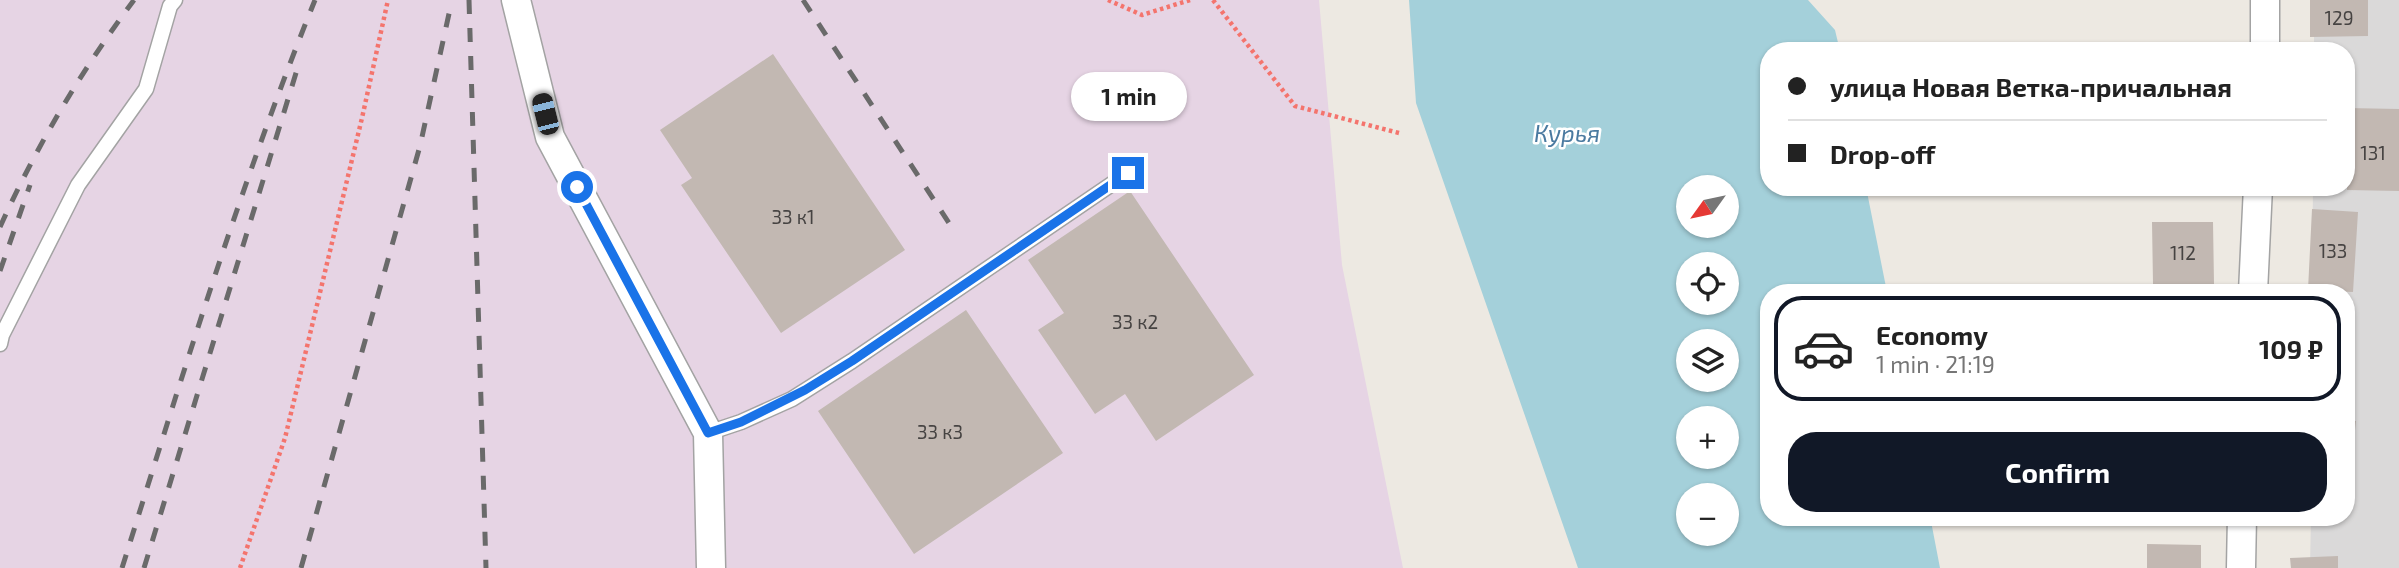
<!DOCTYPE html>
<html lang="en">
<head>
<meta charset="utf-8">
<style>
  body { margin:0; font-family:"Exo 2",sans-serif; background:#f2f2f2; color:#222; height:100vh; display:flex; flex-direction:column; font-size:26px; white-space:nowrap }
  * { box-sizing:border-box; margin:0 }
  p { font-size:23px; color:#767676 }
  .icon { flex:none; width:38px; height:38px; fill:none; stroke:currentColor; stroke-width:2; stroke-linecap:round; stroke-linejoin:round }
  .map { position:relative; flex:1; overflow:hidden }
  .side { position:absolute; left:1760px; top:284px; width:595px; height:242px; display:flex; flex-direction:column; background:#fff; border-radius:28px; box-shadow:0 2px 5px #0004 }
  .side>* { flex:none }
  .top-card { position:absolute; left:1760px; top:42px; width:595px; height:154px; border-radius:28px; box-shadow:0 2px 5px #0004; display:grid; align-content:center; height:154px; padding:0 28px; background:#fff }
  .needle { width:46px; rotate:237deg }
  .controls { position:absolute; left:1676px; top:175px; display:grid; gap:14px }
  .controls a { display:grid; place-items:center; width:63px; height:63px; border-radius:50%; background:#fff; box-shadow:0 2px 5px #0004; font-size:35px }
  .end { position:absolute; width:32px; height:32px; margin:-16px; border:9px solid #1a73e8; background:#fff; box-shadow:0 0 0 4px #fff }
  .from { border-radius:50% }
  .bubble { position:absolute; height:49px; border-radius:24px; background:#fff; box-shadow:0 2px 5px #0004; font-size:23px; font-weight:700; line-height:49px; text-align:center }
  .car { position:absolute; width:21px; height:42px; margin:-21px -10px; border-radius:9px; box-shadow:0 0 5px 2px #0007; background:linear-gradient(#222 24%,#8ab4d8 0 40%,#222 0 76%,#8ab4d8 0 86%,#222 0) }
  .top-card b { display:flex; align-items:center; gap:24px; height:66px; font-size:26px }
  .top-card b+b { border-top:2px solid #e0e0e0 }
  .top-card i { width:18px; height:18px; background:#222 }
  ul { padding:12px 0 0; list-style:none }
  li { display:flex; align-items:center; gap:21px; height:105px; margin:0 14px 10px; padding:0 14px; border:4px solid transparent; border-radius:28px }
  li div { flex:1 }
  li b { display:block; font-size:26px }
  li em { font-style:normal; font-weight:700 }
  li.active { border-color:#111827 }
  li>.icon { width:63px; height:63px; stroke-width:1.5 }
  .action { display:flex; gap:14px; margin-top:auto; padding:14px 28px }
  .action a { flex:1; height:80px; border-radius:28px; background:#111827; color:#fff; font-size:28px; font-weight:700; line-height:80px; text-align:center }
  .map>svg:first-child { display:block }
  .residential { fill:#dad9d9 }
  .industrial { fill:#e6d4e4 }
  .water { fill:#a4d0da; fill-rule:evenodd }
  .building { fill:#c2b8b2 }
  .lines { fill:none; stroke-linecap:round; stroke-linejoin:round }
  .service-casing { stroke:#a3a3a3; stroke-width:17 }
  .minor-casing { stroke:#a3a3a3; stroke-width:31 }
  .path { stroke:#f4746d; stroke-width:4.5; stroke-dasharray:3.5 3.5; stroke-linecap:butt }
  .service { stroke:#fff; stroke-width:14 }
  .minor { stroke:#fff; stroke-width:28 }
  .rail { stroke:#6a6a6a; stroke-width:5; stroke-dasharray:14 14; stroke-linecap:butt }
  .route { stroke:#1a73e8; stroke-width:9 }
  .labels { text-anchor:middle; stroke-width:5; stroke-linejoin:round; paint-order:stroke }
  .number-label { font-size:19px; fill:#464342 }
  .water-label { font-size:24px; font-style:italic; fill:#4a7aa0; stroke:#fff }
</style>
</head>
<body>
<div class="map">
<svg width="2399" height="568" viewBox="0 0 2399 568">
  <rect width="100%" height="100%" fill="#ede9e2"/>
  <path class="residential" d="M2314 0H2399V568H2310L2311 516H2347V292H2312L2313 187H2347V51H2314Z"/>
  <path class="industrial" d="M0 0H1319L1342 265 1403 568H0Z"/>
  <path class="water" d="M1409 0H1808L1835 30 1840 51H1769V187H1866L1887 292H1769V516H1930L1940 568H1578L1416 103ZM1689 187H1727V226H1689ZM1689 264H1727V303H1689ZM1689 341H1727V380H1689ZM1689 418H1727V457H1689ZM1689 495H1727V534H1689Z"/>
  <path class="building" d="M2310 0H2368V36L2310 37Z
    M773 54 905 250 781 333 681 185 692 178 660 130Z
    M2347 108 2399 109V191L2347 190Z
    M1130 191 1254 375 1156 441 1125 394 1095 414 1038 330 1064 313 1028 260Z
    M2312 209 2358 212 2353 292 2308 290Z
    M2152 222H2213L2214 284H2153Z
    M966 310 1063 453 914 554 818 411Z
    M2347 420 2356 421 2350 478 2347 477Z
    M2147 544 2201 545V568H2147Z
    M2338 556V568H2291L2290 558Z"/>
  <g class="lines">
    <defs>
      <path id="service" d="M0 344 2 335 78 185 146 89 170 6 175 0
        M708 433 741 422 792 399 852 361 1128 173"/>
      <path id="minor" d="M516 0 550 137 708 433 711 568
        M2265 51V0
        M2253 292 2258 187
        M2241 568 2242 516"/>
    </defs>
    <use href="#service" class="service-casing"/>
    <use href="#minor" class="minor-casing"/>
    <path class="path" d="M1108 0 1142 15 1190 0
      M1213 0 1295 106 1399 133
      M240 568 285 438 362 118 388 0"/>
    <use href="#service" class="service"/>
    <use href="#minor" class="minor"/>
    <path class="rail" d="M469 0 486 568
      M803 0 951 226
      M0 227C36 147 81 71 134 0
      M0 271 30 185
      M122 568C182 377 240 185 315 0
      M144 568 300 60
      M301 568 420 146 452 0"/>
  </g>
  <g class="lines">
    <path class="route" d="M577 187 708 433 741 422 805 390 852 361 1128 173"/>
  </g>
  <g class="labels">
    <g class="number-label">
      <text x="2339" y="25">129</text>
      <text x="2373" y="160">131</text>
      <text x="793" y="224">33 к1</text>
      <text x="2333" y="258">133</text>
      <text x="2183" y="260">112</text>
      <text x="1135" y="329">33 к2</text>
      <text x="940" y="439">33 к3</text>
    </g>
    <g class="water-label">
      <text x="1567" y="142">Курья</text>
    </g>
  </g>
</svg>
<div class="controls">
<a><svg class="needle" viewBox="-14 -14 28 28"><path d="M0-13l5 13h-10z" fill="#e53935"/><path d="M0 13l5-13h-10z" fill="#767676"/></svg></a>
<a><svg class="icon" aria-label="locate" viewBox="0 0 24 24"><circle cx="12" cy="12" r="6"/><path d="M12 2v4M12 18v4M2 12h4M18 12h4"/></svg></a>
<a><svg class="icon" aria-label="layers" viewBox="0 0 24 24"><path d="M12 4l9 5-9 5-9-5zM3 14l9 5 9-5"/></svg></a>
<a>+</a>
<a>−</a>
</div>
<i class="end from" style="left:577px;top:187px"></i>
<i class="end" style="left:1128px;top:173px"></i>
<div class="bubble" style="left:1071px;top:72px;width:116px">1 min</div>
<i class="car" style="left:545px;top:114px;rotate:346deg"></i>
<div class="top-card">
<b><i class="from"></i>улица Новая Ветка-причальная</b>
<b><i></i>Drop-off</b>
</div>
<section class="side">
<ul>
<li class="active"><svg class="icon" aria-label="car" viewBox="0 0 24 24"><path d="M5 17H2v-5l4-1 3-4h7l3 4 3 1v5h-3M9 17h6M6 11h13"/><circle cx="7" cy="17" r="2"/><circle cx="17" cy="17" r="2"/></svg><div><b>Economy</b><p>1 min · 21:19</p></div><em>109 ₽</em></li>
</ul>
<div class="action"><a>Confirm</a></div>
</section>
</div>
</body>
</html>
